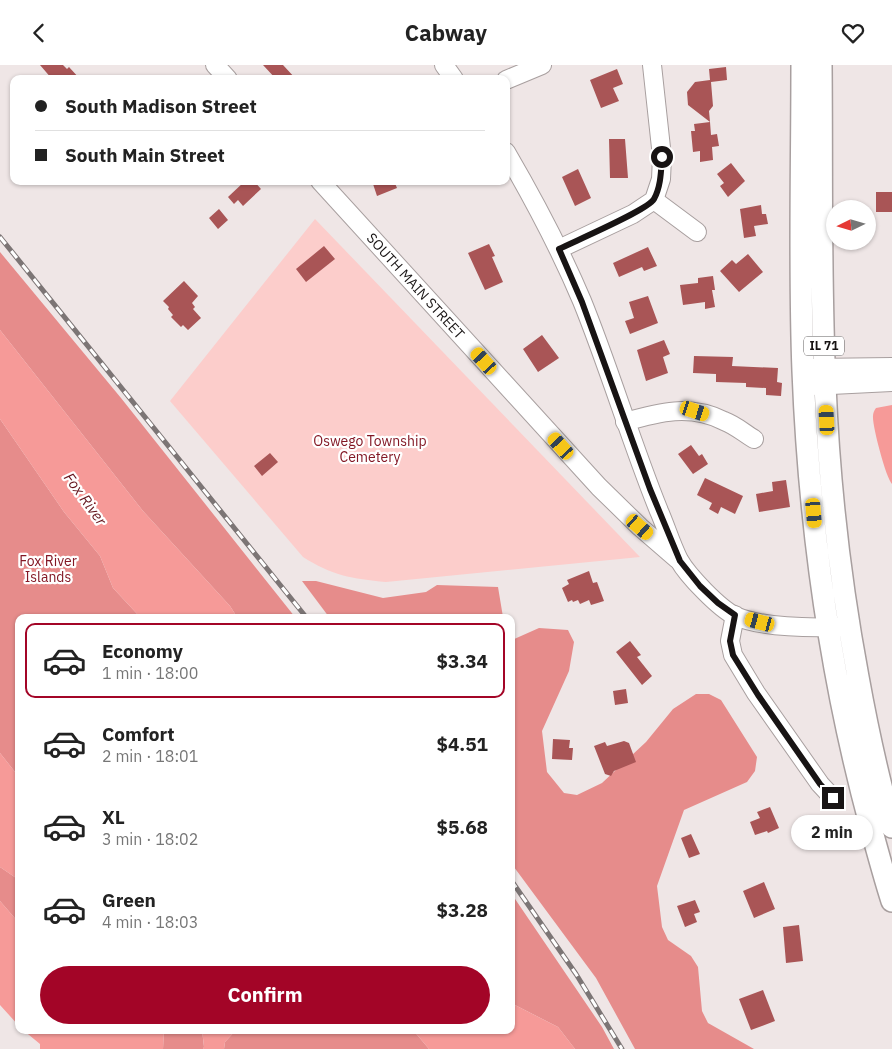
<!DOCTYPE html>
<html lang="en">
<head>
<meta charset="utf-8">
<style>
  body { margin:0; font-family:"IBM Plex Sans",sans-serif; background:#f2f2f2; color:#222; height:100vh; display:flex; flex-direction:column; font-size:19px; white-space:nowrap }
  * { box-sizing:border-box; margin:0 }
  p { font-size:16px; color:#767676 }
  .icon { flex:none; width:28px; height:28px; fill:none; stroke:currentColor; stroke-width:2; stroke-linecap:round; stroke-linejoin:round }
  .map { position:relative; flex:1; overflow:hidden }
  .side { position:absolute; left:15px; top:549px; width:500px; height:420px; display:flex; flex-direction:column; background:#fff; border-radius:10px; box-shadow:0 1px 4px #0004 }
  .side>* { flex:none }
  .banner { position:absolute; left:10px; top:10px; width:500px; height:110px; border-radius:10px; box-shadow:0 1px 4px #0004; display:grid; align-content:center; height:110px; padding:0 25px; background:#fff }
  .needle { width:32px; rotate:265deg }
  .buttons { position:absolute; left:826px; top:135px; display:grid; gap:10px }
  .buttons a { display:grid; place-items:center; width:50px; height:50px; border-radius:50%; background:#fff; box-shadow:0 1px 4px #0004; font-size:25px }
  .end { position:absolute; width:22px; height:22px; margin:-11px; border:6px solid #181414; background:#fff; box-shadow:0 0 0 2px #fff }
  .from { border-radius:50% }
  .bubble { position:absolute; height:35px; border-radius:18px; background:#fff; box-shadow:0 1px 4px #0004; font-size:16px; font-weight:700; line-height:35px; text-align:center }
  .car { position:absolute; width:15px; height:30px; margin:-15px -8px; border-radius:6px; box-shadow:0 0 4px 1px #0007; background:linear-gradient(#f5c518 24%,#345 0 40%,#f5c518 0 76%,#345 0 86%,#f5c518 0) }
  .banner b { display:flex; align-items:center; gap:18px; height:48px; font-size:19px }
  .banner b+b { border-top:1px solid #e0e0e0 }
  .banner i { width:12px; height:12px; background:#222 }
  ul { padding:9px 0 0; list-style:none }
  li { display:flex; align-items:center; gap:15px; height:75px; margin:0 10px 8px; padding:0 15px; border:2px solid transparent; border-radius:10px }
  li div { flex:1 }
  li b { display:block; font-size:19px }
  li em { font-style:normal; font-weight:700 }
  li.current { border-color:#a30527 }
  li>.icon { width:45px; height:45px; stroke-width:1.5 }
  .cta { display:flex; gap:10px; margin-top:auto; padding:10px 25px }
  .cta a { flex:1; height:58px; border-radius:30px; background:#a30527; color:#fff; font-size:20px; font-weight:700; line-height:58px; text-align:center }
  header { display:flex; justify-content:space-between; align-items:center; height:65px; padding:0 25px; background:#fff; font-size:22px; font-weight:700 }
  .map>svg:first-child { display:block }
  .green { fill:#fccdcb }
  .forest { fill:#e68c8b }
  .water { fill:#f69a98 }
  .building { fill:#a95556 }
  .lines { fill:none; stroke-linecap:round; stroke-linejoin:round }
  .minor-casing { stroke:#a89f9f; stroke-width:20 }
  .major-casing { stroke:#a89f9f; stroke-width:24 }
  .minor { stroke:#fff; stroke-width:18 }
  .major { stroke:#fff; stroke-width:21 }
  .rail-casing { stroke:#7c7575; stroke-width:5 }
  .rail { stroke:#fff; stroke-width:3; stroke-dasharray:9; stroke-linecap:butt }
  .route { stroke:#181414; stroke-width:6 }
  .labels { text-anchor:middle; stroke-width:4.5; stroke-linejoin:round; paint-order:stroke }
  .shield { fill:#fff; stroke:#5d5a5a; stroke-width:1 }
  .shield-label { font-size:12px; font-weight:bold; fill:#181414 }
  .street-label { font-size:14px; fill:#181414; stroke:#fff }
  .park-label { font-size:14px; fill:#831825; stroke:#fff }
  .water-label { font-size:15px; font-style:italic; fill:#64131b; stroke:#fff }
</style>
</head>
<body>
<header><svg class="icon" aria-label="back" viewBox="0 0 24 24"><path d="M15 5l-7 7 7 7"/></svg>Cabway<svg class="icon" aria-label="heart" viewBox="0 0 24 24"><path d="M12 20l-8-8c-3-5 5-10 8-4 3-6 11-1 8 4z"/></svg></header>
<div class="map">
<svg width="892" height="984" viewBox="0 0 892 984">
  <rect width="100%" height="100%" fill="#efe6e6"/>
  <path class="green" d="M315 154 640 492 386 517C352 514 331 510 303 492L170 336Z"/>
  <path class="forest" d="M0 187 121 333 295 552H237L230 541 143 446 0 265Z
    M0 354 64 447 100 491 113 523 140 552H19V712L0 688Z
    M302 516H316L383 533 426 527 437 520 498 522 503 552H329Z
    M539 563 568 565 574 577 569 606 542 666 547 707 564 728 577 730 602 718 646 677 673 644 696 629H709L721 635 757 692 755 706 747 717 684 745 657 821 662 862 668 875 691 891 698 902 702 946 708 958 754 984H635L596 913 511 798V574L512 575Z
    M0 802 19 815V858L0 836Z
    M511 828 602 962 614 984H575L558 962 511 938Z
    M164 965H202L204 982 203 984H163Z
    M236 965H413L429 984H224L225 977Z"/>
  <path class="water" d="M0 265 143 446 230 541 237 552H140L113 523 100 491 64 447 0 354Z
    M892 340V419C886 413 872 360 873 351 873 348 874 346 876 343Z
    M0 688 19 712V815L0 802Z
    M0 836 19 858V961L0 940Z
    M511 938 558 962 575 984H429L413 965H511Z
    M23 965H164L163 984H40V979Z
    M202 965H236L225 977 224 984H203L204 981Z"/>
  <path class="building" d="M40 0H63L67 4 69 2 80 14H52Z
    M263 0H283L296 14H276Z
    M726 2 727 15 711 17 713 41 709 46 710 57 688 40 687 27 695 17 710 15 709 4Z
    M617 4 623 19 613 23 619 36 601 43 590 15Z
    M710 57 711 70 717 69 719 81 712 82 713 95 700 97V86L693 87 691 66H695L694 59Z
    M609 74H625L628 113H610Z
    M731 98 745 116 728 132 720 121 724 118 717 109Z
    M578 104 591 133 575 141 562 112Z
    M245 116H254L261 124 243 141 238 135 234 139 228 132Z
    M372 116H394L397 123 377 131Z
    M876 127H892V147H876Z
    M761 140 762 149H766L768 159 754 161 756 171 744 173 740 144Z
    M219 144 228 155 218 164 209 153Z
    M489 179 495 191 492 192 503 217 485 225 468 188Z
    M324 181 335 194 306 217 296 204Z
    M648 182 657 201 644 206 642 202 619 212 613 198Z
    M748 189 763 207 739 227 720 206 732 195 736 199Z
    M713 211 715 225H712L715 242 705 244V237L683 240 680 220 698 218V213Z
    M184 216 198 231 192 238 195 242 193 244 201 253 188 265 183 260 181 262 171 252 173 250 168 244 169 242 163 236Z
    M648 231 658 258 630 269 625 256 634 253 629 237Z
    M542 270 559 293 538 307 523 284Z
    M664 275 670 289 663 292 668 308 646 316 637 285Z
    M694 291 733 292 732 301 778 303 777 317 782 318 781 331 766 330V323L746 322V318L716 317V309L693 308Z
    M691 380 699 391 702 389 708 399 693 409 678 389Z
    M270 388 278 397 262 411 254 401Z
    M705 413 743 431 735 449 721 442 718 449 709 444 712 438 697 430Z
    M786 415 790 442 759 447 756 429 773 426 772 417Z
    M589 506 593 518 597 517 604 536 591 540 589 535 580 539 578 535 573 537 572 535 568 537 562 523 569 519 567 515Z
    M630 576 641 590 637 592 652 611 642 620 616 587Z
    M626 624 628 638 615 640 613 626Z
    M553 674 570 675 569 683H573L572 695 552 694Z
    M624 676 629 678 636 697 614 706 611 711 605 709 594 681 605 677 607 681Z
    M770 742 779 763 768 768 767 766 755 770 750 757 760 753 757 747Z
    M691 769 700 789 689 793 681 773Z
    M764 817 775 844 754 853 743 826Z
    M695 835 700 847 694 849 697 857 685 862 677 841Z
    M799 860 803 896 786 898 783 862Z
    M763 925 775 956 751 965 739 934Z"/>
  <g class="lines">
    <defs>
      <g id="minor">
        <path d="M215 0 228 14"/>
        <path d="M444 0 454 14"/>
        <path d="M506 15 542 0"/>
        <path d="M506 87C534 135 560 184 582 236 610 305 631 377 659 446 666 462 671 479 679 495 688 511 719 543 735 551 763 563 810 563 840 562"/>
        <path id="s1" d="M320 116 599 422 640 462 677 494"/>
        <path d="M654 135 697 167"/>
        <path d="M559 184 633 149 654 135 661 114 662 92 652 0"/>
        <path d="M813 303 892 302"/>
        <path d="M811 321 892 317"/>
        <path d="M625 357C659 347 690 339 724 356 735 360 744 368 754 374"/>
        <path d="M735 550 730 576 733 590 756 628 820 719 833 733"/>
      </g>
      <path id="major" d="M802 0C802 102 799 204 803 306 809 459 830 611 870 759 877 785 884 811 892 836
        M821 0C822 107 820 214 825 320 829 418 840 516 858 612 867 662 878 713 892 762"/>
    </defs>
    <use href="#minor" class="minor-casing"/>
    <use href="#major" class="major-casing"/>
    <use href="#minor" class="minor"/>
    <use href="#major" class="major"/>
    <defs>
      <path id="rail" d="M0 172 306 552
        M511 815 576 909 622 984"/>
    </defs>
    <use href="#rail" class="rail-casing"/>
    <use href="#rail" class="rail"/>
  </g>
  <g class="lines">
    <path class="route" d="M662 92C661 106 661 121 654 134 648 145 575 176 559 184L582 237 650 424 680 496 700 521 718 538 735 550 730 576 733 590 758 630 820 719 833 733"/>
  </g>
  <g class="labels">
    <rect class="shield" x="804" y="271.5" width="40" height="19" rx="4"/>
    <g class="shield-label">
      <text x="824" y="285">IL 71</text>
    </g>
    <g class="street-label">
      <text dy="5" stroke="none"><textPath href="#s1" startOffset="142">SOUTH MAIN STREET</textPath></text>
    </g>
    <g class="park-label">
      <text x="370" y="381">Oswego Township<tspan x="370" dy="16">Cemetery</tspan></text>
      <text x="48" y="501">Fox River<tspan x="48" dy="16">Islands</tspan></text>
    </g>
    <g class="water-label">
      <text transform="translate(85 434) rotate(54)" y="5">Fox River</text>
    </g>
  </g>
</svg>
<div class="buttons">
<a><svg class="needle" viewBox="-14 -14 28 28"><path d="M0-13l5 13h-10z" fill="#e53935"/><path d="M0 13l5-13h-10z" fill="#767676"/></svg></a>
</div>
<i class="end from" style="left:662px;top:92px"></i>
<i class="end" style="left:833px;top:733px"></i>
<div class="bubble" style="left:791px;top:750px;width:82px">2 min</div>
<i class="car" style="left:484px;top:296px;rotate:318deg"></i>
<i class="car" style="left:695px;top:346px;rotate:108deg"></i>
<i class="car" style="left:827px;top:355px;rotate:357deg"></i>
<i class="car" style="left:561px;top:381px;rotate:318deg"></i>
<i class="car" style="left:814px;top:448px;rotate:175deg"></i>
<i class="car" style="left:640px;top:462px;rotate:131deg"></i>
<i class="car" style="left:760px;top:557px;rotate:285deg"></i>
<div class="banner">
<b><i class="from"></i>South Madison Street</b>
<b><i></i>South Main Street</b>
</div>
<section class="side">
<ul>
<li class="current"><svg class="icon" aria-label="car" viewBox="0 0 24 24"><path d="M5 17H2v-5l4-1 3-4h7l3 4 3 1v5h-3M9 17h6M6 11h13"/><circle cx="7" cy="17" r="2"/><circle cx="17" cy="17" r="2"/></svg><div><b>Economy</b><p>1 min · 18:00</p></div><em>$3.34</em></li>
<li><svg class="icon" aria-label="car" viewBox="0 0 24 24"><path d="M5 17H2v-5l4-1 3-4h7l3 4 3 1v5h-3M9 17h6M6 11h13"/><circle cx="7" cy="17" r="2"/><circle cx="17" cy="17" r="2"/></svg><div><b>Comfort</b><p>2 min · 18:01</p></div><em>$4.51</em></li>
<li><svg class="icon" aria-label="car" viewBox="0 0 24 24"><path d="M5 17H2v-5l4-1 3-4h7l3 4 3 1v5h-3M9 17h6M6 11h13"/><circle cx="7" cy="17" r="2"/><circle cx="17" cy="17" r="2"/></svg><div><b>XL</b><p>3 min · 18:02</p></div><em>$5.68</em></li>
<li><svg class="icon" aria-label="car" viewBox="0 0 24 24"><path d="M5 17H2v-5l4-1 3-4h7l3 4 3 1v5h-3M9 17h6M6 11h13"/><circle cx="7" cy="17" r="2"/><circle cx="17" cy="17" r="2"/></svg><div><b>Green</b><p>4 min · 18:03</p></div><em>$3.28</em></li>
</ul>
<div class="cta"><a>Confirm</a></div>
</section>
</div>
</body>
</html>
